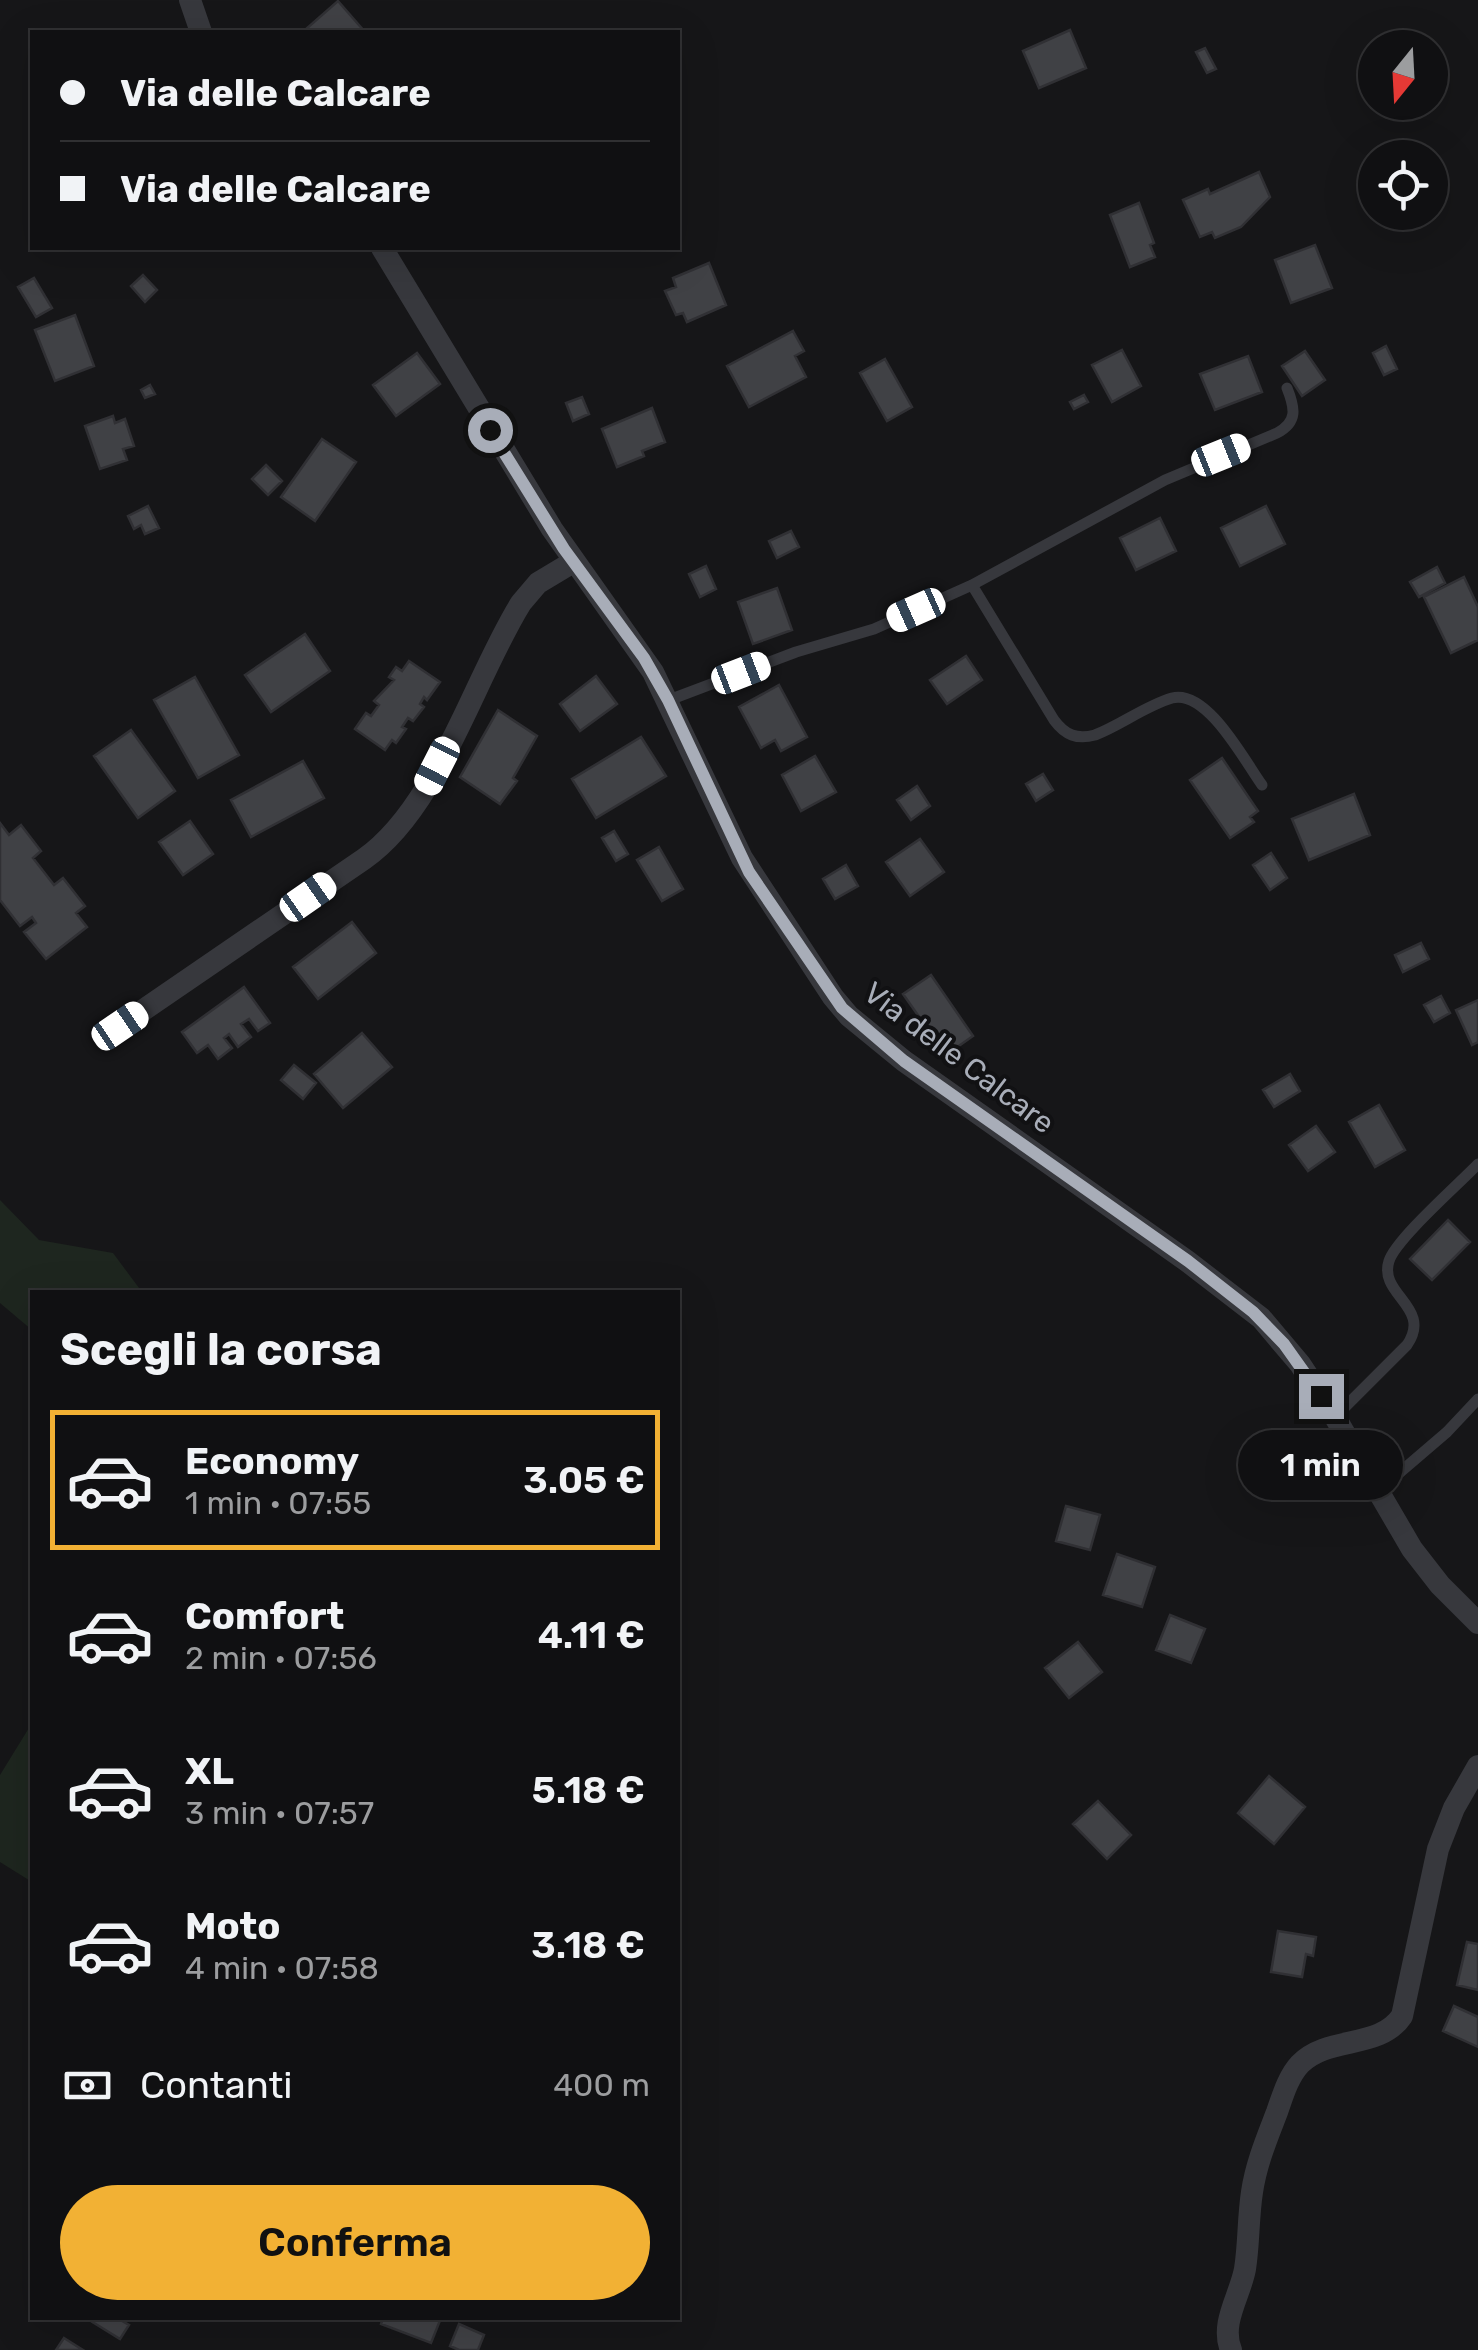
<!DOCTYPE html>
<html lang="it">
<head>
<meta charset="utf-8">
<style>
  body { margin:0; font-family:Rubik,sans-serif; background:#1e1e20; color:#f1f3f6; height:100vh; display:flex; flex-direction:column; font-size:38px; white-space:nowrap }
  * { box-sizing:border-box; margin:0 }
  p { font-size:32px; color:#9c9d9f }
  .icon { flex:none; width:55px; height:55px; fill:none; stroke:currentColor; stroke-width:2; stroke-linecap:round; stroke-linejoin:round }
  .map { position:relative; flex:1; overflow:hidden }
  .panel { position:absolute; left:30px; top:1290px; width:650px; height:1030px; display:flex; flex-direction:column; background:#101012; border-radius:0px; box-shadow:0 10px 40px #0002,0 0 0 2px #303032 }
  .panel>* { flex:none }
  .top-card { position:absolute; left:30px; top:30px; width:650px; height:220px; border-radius:0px; box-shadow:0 10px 40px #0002,0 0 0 2px #303032; display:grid; align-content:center; height:220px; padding:0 30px; background:#101012 }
  .needle { width:65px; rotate:198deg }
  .tools { position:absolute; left:1358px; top:30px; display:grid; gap:20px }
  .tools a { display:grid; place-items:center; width:90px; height:90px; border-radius:50%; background:#101012; box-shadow:0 10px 40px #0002,0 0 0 2px #303032; font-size:50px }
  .end { position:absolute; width:45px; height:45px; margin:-22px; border:12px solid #a8adb8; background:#111; box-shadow:0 0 0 5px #111 }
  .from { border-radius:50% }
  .bubble { position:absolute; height:70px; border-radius:35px; background:#101012; box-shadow:0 10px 40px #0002,0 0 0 2px #303032; font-size:32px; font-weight:600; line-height:70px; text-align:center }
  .car { position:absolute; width:30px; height:60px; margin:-30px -15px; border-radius:12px; box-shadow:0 0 8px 2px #0007; background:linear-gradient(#fff 24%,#345 0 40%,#fff 0 76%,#345 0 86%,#fff 0) }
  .top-card b { display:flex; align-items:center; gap:35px; height:95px; font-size:38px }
  .top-card b+b { border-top:2px solid #303032 }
  .top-card i { width:25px; height:25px; background:#f1f3f6 }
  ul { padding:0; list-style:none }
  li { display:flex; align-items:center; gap:30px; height:140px; margin:0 20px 15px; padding:0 10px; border:5px solid transparent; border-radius:0px }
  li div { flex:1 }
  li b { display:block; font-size:38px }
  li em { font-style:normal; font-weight:600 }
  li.current { border-color:#f2b134 }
  li>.icon { width:90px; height:90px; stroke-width:1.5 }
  h2 { padding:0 30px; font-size:45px; line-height:120px }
  .pay { display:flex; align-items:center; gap:25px; height:110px; padding:0 30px; font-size:38px }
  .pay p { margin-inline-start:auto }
  .cta { display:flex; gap:20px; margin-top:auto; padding:20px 30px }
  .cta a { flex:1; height:115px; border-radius:60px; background:#f2b134; color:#111; font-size:40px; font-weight:600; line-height:115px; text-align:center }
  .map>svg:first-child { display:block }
  .green { fill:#1e261f }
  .building { fill:#404145; stroke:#303034; stroke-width:2.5 }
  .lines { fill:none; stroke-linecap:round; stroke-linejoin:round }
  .lane { stroke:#37383d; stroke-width:11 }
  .street { stroke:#37383d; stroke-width:22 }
  .route { stroke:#a8adb8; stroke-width:12 }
  .labels { text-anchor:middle; stroke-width:8; stroke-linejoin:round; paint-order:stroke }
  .street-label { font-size:30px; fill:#a8adb8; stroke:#111113 }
</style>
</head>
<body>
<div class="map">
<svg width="1478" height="2350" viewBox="0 0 1478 2350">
  <rect width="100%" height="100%" fill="#161618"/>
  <path class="green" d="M0 1200 39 1240 113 1253 142 1292H32V1330L0 1303Z
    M32 1723V1882L0 1862V1775Z"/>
  <path class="building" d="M338 1 365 32H309L306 29Z
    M1070 30 1086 68 1039 88 1023 51Z
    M1205 48 1216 69 1207 73 1196 52Z
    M1259 172 1270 197 1241 227 1215 238 1212 232 1200 237 1183 200 1208 189 1210 194Z
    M1139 203 1154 243 1150 245 1155 257 1130 267 1110 215Z
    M1315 245 1332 288 1291 303 1275 260Z
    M709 263 726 305 687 322 683 313 676 315 665 291 676 287 673 278Z
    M143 275 157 290 145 302 131 286Z
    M34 278 52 308 36 317 18 287Z
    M75 315 94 366 55 381 35 330Z
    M793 331 804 351 795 356 806 377 749 407 727 366Z
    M1386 346 1397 369 1384 375 1373 353Z
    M1122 350 1141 386 1112 402 1092 365Z
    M1305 351 1325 380 1302 396 1282 366Z
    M417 353 440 384 396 416 373 385Z
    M1248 356 1262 392 1215 410 1200 374Z
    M885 359 912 407 887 421 860 373Z
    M150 385 155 394 145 398 141 390Z
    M1084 395 1088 402 1074 409 1070 402Z
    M582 397 589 414 573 421 566 403Z
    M652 408 665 442 642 451 644 456 617 467 602 429Z
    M113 416 115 423 125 419 134 446 123 449 127 460 100 469 85 426Z
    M322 439 356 462 315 521 281 497Z
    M266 465 282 481 268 495 252 479Z
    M148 506 159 528 145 534 141 525 134 529 128 516Z
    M1266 506 1285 544 1240 566 1221 528Z
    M1160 518 1176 551 1136 570 1120 538Z
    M791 531 799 547 777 558 769 541Z
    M706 566 716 589 700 597 689 574Z
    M1437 567 1445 583 1419 597 1410 582Z
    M1464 577 1478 607V640L1451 653 1424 597Z
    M777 588 792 630 753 644 738 602Z
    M305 634 330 671 271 712 245 675Z
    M966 656 982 680 947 704 930 680Z
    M409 661 440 682 427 700 424 697 420 704 424 707 413 721 408 718 402 727 406 729 396 743 392 740 385 750 355 729 366 713 371 716 379 705 374 701 394 680 389 677 396 667 402 671Z
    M596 676 617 704 580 731 560 704Z
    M195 677 239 755 198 778 154 700Z
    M779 685 807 737 781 751 775 740 761 748 739 707Z
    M498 710 537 736 513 778 517 781 500 804 460 777Z
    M131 730 175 791 138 818 94 756Z
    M641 737 666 776 596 818 572 779Z
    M815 756 836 792 801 811 782 775Z
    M1222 758 1258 811 1250 817 1254 822 1230 838 1190 780Z
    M303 761 324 798 251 837 231 800Z
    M1043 774 1053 790 1036 801 1026 784Z
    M917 786 930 806 911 820 897 800Z
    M1354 794 1370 835 1309 860 1292 819Z
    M190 821 213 854 183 875 159 842Z
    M0 823 9 835 21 825 41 851 33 858 54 885 63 878 85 906 76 913 87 927 46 959 24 932 36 923 32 917 20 926 0 900Z
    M614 831 628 854 616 861 602 838Z
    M920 839 944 872 910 896 886 862Z
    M659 847 683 889 662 901 637 860Z
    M1271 853 1287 878 1270 890 1253 865Z
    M846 865 858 886 835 899 823 879Z
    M352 922 376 953 318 999 293 967Z
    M1421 943 1429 959 1403 972 1395 955Z
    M931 975 973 1036 946 1055 903 994Z
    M244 987 270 1023 258 1031 249 1019 241 1024 251 1037 238 1047 229 1034 224 1038 232 1048 218 1059 208 1045 197 1053 182 1032Z
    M1441 996 1450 1013 1434 1022 1424 1005Z
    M1478 1000V1042L1472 1045 1456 1010Z
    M362 1033 392 1067 343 1108 314 1074Z
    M294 1065 316 1083 303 1099 281 1080Z
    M1290 1074 1300 1091 1274 1107 1263 1090Z
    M1379 1105 1405 1150 1375 1167 1349 1122Z
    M1316 1126 1335 1152 1308 1171 1289 1145Z
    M1448 1220 1470 1242 1432 1280 1410 1259Z
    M1066 1506 1100 1515 1090 1550 1056 1541Z
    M1117 1554 1155 1567 1142 1607 1103 1595Z
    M1170 1615 1205 1629 1191 1663 1156 1650Z
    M1078 1642 1102 1672 1069 1698 1045 1668Z
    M1269 1776 1305 1807 1274 1844 1238 1813Z
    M1098 1801 1131 1835 1107 1859 1073 1824Z
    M1278 1931 1316 1937 1313 1956 1306 1954 1302 1977 1271 1972Z
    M1467 1942 1478 1944V1990L1457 1985Z
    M1454 2006 1478 2017V2047L1443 2031Z
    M86 2318H117L129 2325 120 2339Z
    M383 2318H441L431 2343 381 2324Z
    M459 2324 484 2335 478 2350H459L450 2346Z
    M64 2338 83 2350H56Z"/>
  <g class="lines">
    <path class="lane" d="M972 585 1054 720C1065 735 1077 740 1095 735 1121 725 1145 706 1172 698 1207 689 1244 760 1262 785
      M669 700 796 652 874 629 972 585 1165 480 1277 433C1298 422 1295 408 1287 388
      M1335 1417 1407 1345C1433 1307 1378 1295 1389 1261 1396 1239 1459 1184 1478 1164
      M1377 1492 1447 1432 1478 1399"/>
    <path class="street" d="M190 0 201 32
      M382 248 552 529 653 672 742 858 833 997 849 1016 904 1061 1187 1261 1261 1318 1300 1364 1335 1417 1412 1549 1440 1585 1478 1623
      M120 1026 364 859C438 807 473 680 521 603L538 583 573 562
      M1231 2350C1220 2323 1240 2296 1245 2269 1249 2244 1248 2218 1252 2192 1256 2164 1267 2138 1277 2112 1283 2095 1288 2077 1300 2064 1329 2035 1379 2050 1402 2016L1438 1849 1454 1808 1478 1766"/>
  </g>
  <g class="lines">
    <path class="route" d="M490 430 564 549 644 658 668 700 749 872 842 1008 904 1061 1188 1261 1253 1312 1284 1344 1321 1396"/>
  </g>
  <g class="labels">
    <g class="street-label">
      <text transform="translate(959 1058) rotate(37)" y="10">Via delle Calcare</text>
    </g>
  </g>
</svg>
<div class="tools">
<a><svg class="needle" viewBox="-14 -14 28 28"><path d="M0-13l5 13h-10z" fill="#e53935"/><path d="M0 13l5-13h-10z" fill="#9c9d9f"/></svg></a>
<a><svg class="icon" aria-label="locate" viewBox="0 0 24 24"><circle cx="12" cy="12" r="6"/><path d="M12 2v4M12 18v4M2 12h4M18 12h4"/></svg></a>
</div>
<i class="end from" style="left:490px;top:430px"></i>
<i class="end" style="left:1321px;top:1396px"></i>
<div class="bubble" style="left:1238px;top:1430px;width:165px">1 min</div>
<i class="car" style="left:1221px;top:455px;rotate:68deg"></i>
<i class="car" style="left:916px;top:610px;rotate:246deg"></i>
<i class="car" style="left:741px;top:673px;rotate:69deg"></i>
<i class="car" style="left:437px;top:766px;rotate:207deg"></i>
<i class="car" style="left:308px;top:897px;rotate:55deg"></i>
<i class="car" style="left:120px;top:1026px;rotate:56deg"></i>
<div class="top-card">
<b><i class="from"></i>Via delle Calcare</b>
<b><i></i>Via delle Calcare</b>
</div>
<section class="panel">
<h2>Scegli la corsa</h2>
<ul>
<li class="current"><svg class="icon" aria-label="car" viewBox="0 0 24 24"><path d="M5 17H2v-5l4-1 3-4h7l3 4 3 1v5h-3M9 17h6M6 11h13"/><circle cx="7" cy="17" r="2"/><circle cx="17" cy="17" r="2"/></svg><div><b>Economy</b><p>1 min · 07:55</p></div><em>3.05 €</em></li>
<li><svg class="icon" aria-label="car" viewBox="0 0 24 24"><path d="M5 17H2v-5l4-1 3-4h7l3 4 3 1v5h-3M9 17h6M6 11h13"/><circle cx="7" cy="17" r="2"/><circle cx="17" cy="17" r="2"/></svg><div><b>Comfort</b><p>2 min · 07:56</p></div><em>4.11 €</em></li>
<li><svg class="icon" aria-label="car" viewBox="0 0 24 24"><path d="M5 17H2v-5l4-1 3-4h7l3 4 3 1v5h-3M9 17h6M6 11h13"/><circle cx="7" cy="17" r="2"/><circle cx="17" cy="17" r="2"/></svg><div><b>XL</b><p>3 min · 07:57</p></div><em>5.18 €</em></li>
<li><svg class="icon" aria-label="car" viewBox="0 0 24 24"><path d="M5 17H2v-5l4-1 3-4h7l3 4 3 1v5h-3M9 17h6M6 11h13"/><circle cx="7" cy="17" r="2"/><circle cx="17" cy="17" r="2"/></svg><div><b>Moto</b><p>4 min · 07:58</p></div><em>3.18 €</em></li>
</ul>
<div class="pay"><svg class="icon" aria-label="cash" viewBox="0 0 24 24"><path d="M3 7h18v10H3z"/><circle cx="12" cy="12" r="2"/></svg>Contanti<p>400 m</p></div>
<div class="cta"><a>Conferma</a></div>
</section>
</div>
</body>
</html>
